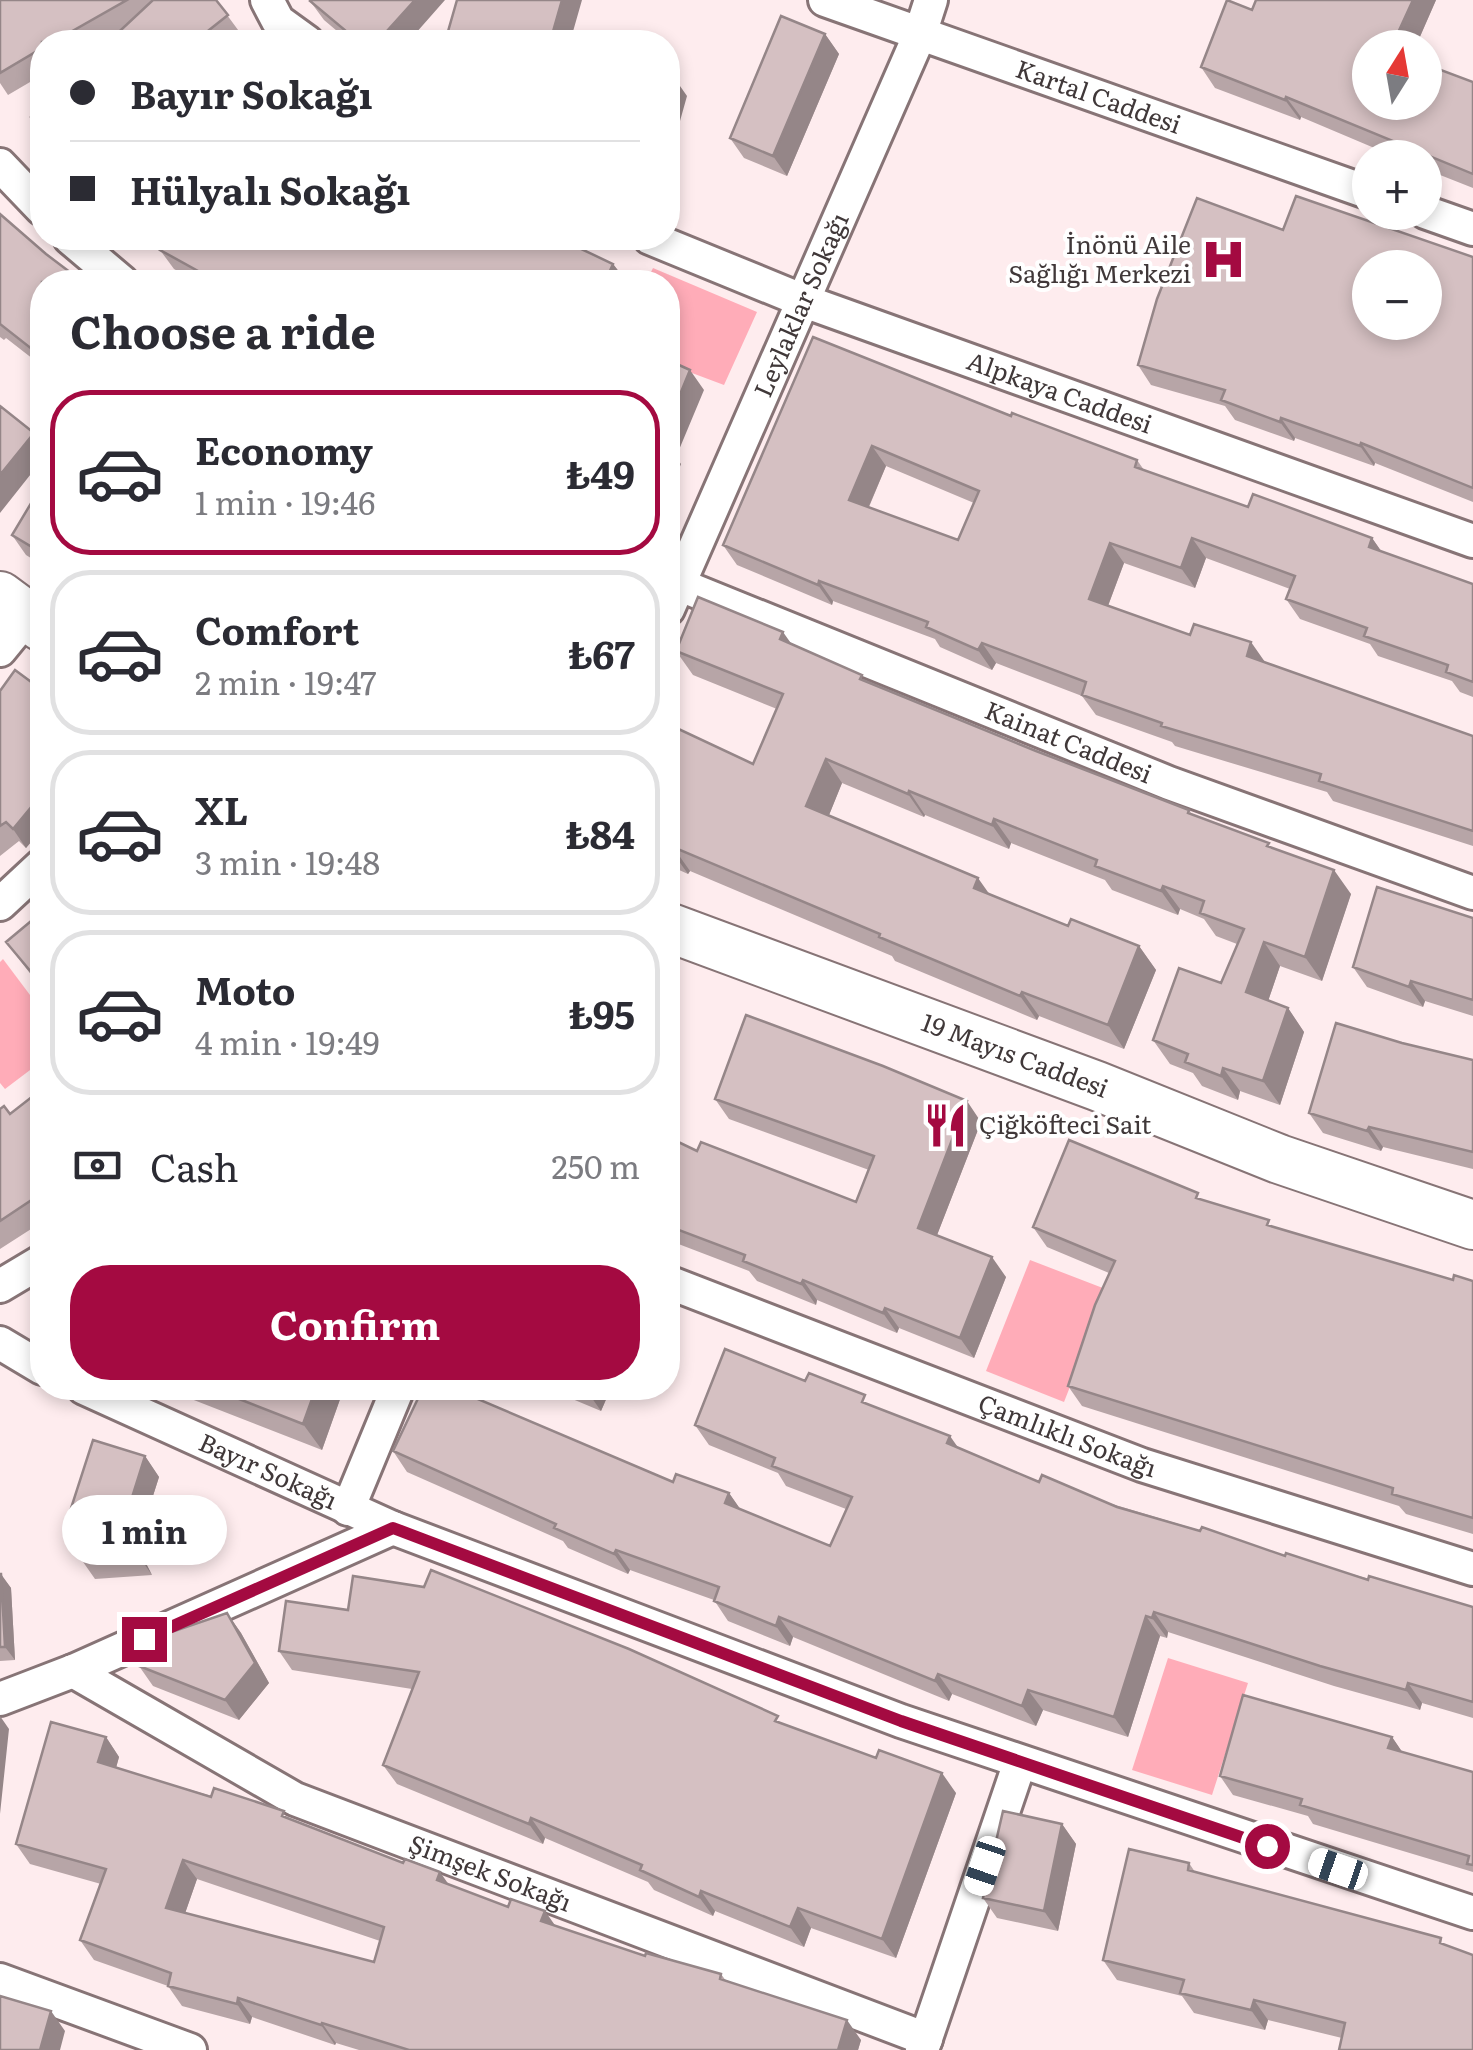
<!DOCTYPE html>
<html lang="en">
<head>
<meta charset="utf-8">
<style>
  body { margin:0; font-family:Literata,serif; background:#f2f2f3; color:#2b2b33; height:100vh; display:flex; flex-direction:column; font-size:38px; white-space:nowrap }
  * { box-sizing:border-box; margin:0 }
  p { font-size:32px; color:#7c7c81 }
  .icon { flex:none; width:55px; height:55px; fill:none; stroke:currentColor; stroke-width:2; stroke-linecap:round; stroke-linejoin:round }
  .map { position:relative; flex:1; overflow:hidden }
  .details { position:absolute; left:30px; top:270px; width:650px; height:1130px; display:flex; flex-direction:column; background:#fff; border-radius:40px; box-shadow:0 5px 15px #0003 }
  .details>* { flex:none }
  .hud { position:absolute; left:30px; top:30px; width:650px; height:220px; border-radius:40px; box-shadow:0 5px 15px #0003; display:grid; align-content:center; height:220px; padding:0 40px; background:#fff }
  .needle { width:65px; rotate:11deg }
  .buttons { position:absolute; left:1352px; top:30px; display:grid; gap:20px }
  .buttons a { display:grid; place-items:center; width:90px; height:90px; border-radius:50%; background:#fff; box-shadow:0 5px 15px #0003; font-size:50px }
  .end { position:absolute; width:45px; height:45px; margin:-22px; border:12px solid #a40a41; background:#fff; box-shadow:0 0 0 5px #fff }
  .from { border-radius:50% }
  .bubble { position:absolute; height:70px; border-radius:35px; background:#fff; box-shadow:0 5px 15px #0003; font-size:32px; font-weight:700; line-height:70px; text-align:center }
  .car { position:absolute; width:30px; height:60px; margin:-30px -15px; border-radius:12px; box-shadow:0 0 8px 2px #0007; background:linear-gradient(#fff 24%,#345 0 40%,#fff 0 76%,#345 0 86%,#fff 0) }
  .hud b { display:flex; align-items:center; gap:35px; height:95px; font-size:38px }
  .hud b+b { border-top:2px solid #e1e1e2 }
  .hud i { width:25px; height:25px; background:#2b2b33 }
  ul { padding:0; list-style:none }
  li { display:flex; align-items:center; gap:30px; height:165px; margin:0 20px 15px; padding:0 20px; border:5px solid #e1e1e2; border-radius:40px }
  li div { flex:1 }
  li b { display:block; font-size:38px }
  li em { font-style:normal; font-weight:700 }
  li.active { border-color:#a40a41 }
  li>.icon { width:90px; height:90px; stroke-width:1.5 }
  h2 { padding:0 40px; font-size:45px; line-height:120px }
  .pay { display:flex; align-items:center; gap:25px; height:110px; padding:0 40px; font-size:38px }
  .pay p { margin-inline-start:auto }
  .primary-button { display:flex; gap:20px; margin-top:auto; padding:20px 40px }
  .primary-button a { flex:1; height:115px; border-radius:40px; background:#a40a41; color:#fff; font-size:40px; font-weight:700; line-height:115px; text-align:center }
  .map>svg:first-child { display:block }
  .green { fill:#ffacb8 }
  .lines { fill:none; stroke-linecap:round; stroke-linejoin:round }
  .street-casing { stroke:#877476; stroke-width:38 }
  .secondary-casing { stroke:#877476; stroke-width:52 }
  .street { stroke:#fff; stroke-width:32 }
  .secondary { stroke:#fff; stroke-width:48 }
  .wall { fill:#b7a5a7; fill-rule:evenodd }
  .shaded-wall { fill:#958688 }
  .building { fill:#d5c0c2; stroke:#958688; stroke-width:2.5; fill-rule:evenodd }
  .route { stroke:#a40a41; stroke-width:12 }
  .labels { text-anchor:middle; stroke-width:8; stroke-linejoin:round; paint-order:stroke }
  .street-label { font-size:25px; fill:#403839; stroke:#fff }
  .poi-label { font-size:25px; fill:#403839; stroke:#fff; text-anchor:end }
</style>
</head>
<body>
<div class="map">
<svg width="1473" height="2050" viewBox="0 0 1473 2050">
  <rect width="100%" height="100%" fill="#feecee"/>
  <path class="green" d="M653 268 757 312 724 385 668 364V282H646Z
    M3 959 42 1011V1061L5 1089 0 1083V962Z
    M1030 1260 1108 1290 1064 1402 986 1371Z
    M1168 1658 1248 1683 1212 1795 1132 1770Z"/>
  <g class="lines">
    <defs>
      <g id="street">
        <path d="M267 0 278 21 307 42"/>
        <path id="s1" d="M825 0 1370 193"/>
        <path d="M0 165 42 209"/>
        <path d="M1425 212 1473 229"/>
        <path d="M70 238 122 282"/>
        <path id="s2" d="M650 238 804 301 1473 541"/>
        <path id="s3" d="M668 580 1169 783 1473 893"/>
        <path id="s4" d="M668 609 920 34 931 0"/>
        <path d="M0 650 27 617"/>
        <path d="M0 904 42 865"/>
        <path id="s5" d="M668 1282 1142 1465 1473 1569"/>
        <path d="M0 1286 42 1261"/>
        <path d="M0 1343 42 1368"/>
        <path id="s6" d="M84 1388 393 1528 901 1721 1473 1913"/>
        <path d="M348 1509 398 1388"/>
        <path id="s7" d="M73 1671 295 1799 926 2039"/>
        <path d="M0 1699 73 1671 393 1528"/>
        <path d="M0 1980 190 2050"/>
        <path d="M922 2050 1020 1762"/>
      </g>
      <g id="secondary">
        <path d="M0 596 42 627"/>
        <path id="s8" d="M668 927 1097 1086 1279 1159 1473 1225"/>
      </g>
    </defs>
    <use href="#street" class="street-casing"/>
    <use href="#secondary" class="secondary-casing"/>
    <use href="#street" class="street"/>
    <use href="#secondary" class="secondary"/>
  </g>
  <path class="wall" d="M0 0H216L241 34 231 42H108L121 30 100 42H42V75L8 95 0 83Z
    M1436 0 1415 48H1370L1473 82V188L1425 169V158H1398L1301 117 1300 120 1215 88 1201 67 1252 10Z
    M310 1 408 42H350L324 20Z
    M825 34 839 54 787 176 744 158 730 138Z
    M0 214 42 282V366L6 338 4 340 0 337Z
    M1283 230 1473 257V502L1375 463 1374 466 1295 438 1294 441 1235 420 1225 406 1151 385 1138 365Z
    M156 238H558L613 264 627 282H197L174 269 160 250 164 244Z
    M813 337 1011 416 1137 460 1144 470 1248 507 1372 538 1381 551 1473 584V697L1460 692 1452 681 1378 656 1370 644 1300 619 1286 599 1290 589 1206 558 1195 588 1124 563 1108 606 1473 736V846L1333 801 1327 792 1175 746 1172 742 1096 715 1082 696 996 663 992 670 940 647 935 639 833 601 832 605 737 565 723 545ZM886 466 974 503 958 540 869 507Z
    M42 485V565L26 555 12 535Z
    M792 644 866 682 1036 751 1189 810 1193 815 1272 848 1351 894 1322 981 1280 966 1268 1001 1288 1008 1304 1032 1280 1105 1240 1091 1238 1100 1202 1086 1193 1073 1170 1064 1153 1040 1221 983 1237 944 1216 936 1204 919 1180 909 1178 915 1112 890 1105 880 1011 843 1009 849 925 815 924 817 842 783 829 815 989 894 1068 926 1139 946 1156 970 1124 1049 1039 1016 1037 1020 895 961 892 956 690 871 688 874 668 865V724L753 764 777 709 693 675 676 651Z
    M42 690V829L26 848 19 841 0 856V691Z
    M42 912V989L6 942Z
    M1473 918V1016L1425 1001 1423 1007 1367 987 1353 967Z
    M1402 1043 1473 1060V1169L1383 1147 1381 1151 1323 1133 1309 1113Z
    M42 1089V1222L0 1249V1109L10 1114Z
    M715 1099 981 1122 937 1235 1006 1277 974 1358 899 1328 897 1333 817 1300 816 1305 757 1281 749 1271 668 1240V1137L697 1151 856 1202 869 1170 729 1119Z
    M1204 1201 1273 1227 1453 1280 1473 1281V1534L1406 1514 1399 1506 1082 1406 1068 1386 1109 1273 1047 1247 1033 1227Z
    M805 1381 872 1406 958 1448 1039 1482 1285 1556 1473 1607V1718L1422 1703 1420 1710 1334 1686 1168 1632 1167 1638 1160 1636 1128 1737 1043 1710 1036 1726 952 1694 949 1701 793 1637 790 1646 728 1621 714 1600 630 1570 628 1574 568 1548 563 1541 407 1472 393 1451 673 1482 729 1493 740 1509 830 1546 846 1509 786 1486 778 1473 709 1445 695 1425Z
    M163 1388H344L322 1450Z
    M546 1388H611L601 1411Z
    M145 1456 159 1477 137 1546 152 1575 95 1579 81 1559Z
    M0 1574 11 1588 15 1660 0 1661Z
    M227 1613 241 1633 269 1683 239 1720 153 1686 139 1666Z
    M279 1651 784 1724 956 1793 896 1958 811 1928 804 1947 715 1911 713 1916 654 1890 648 1882 545 1838 543 1844 397 1784 383 1765 412 1689 292 1670Z
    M106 1737 119 1757 116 1768 290 1819 449 1885 556 1926 645 1956 721 1974 726 1981 861 2040 858 2050H359L336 2043 335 2045 252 2017 250 2024 182 2006 168 1986 94 1960 80 1940 101 1884 30 1864 16 1844ZM197 1879 380 1941 374 1962 185 1913Z
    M1392 1737 1402 1752 1473 1772V1872L1313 1824 1308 1816 1233 1795 1220 1776Z
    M1062 1824 1076 1844 1058 1931 997 1918 983 1898Z
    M1189 1863 1195 1872 1441 1938 1342 2038 1268 2020 1265 2030 1194 2013 1182 1996 1117 1980 1103 1960Z"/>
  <path class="shaded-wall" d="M415 0H445L408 42H377Z
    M562 0H582L570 42H550Z
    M1413 0H1436L1415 48H1391Z
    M825 34 839 54 787 176 773 156Z
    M673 76 687 96 668 164V96Z
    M1286 97 1301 117 1300 120 1285 100Z
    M613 264 627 282H605Z
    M690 370 704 390 676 457 681 464 668 497V424Z
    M1281 418 1295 438 1294 441 1280 422Z
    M34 433 42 445V460L0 513V475Z
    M1361 443 1375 463 1374 466 1360 446Z
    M872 446 886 466 863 520 849 500Z
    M1192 538 1206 558 1195 588 1181 568Z
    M1372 538 1386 558 1369 547Z
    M1110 543 1124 563 1103 619 1089 599Z
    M819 581 833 601 832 605 818 585Z
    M783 632 800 656 780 639Z
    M1251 642 1265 662 1247 656Z
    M982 643 996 663 992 670 978 650Z
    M826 759 842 783 823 830 806 806Z
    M909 791 925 815 924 817 908 794Z
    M42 794V829L26 848 13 829Z
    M994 819 1011 843 1009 849 992 825Z
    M673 847 690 871 688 874 671 850Z
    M1334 870 1351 894 1322 981 1305 957Z
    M978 878 995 902 974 888Z
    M1163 886 1180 909 1178 915 1161 891Z
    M1264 942 1280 966 1263 1016 1246 992Z
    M1139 946 1156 970 1124 1049 1108 1025Z
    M1411 981 1425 1001 1423 1007 1409 987Z
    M1022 992 1039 1016 1037 1020 1020 996Z
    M1288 1008 1304 1032 1280 1105 1263 1081Z
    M1223 1068 1240 1091 1238 1100 1221 1076Z
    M967 1101 981 1122 932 1248 918 1228Z
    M1369 1127 1383 1147 1381 1151 1367 1131Z
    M992 1257 1006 1277 974 1358 960 1338Z
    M803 1280 817 1300 816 1305 801 1284Z
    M885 1308 899 1328 897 1333 883 1313Z
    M316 1388H344L322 1450 303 1424Z
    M588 1388H611L601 1411 587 1391Z
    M950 1436 964 1456 947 1443Z
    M145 1456 159 1477 137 1546 152 1575 138 1555 123 1526Z
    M729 1493 743 1513 725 1503Z
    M616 1550 630 1570 628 1574 614 1554Z
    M1 1574 11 1588 15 1660 5 1647Z
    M1154 1612 1168 1632 1167 1638 1152 1618Z
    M227 1613 241 1633 269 1683 239 1720 225 1700Z
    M1146 1616 1160 1636 1128 1737 1114 1717Z
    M779 1617 793 1637 790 1646 776 1626Z
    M938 1674 952 1694 949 1701 935 1681Z
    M1408 1683 1422 1703 1420 1710 1406 1690Z
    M1028 1690 1043 1710 1036 1726 1022 1706Z
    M0 1716 9 1729 0 1814Z
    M106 1737 119 1757 112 1782 98 1762Z
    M1392 1737 1405 1756 1388 1748Z
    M942 1773 956 1793 896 1958 882 1939Z
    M531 1818 545 1838 543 1844 529 1824Z
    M1062 1824 1076 1844 1058 1931 1044 1911Z
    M183 1860 197 1879 180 1928 166 1908Z
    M440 1872 454 1892 437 1880Z
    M701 1891 715 1911 713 1916 699 1897Z
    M798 1908 811 1928 804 1947 790 1927Z
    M545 1911 559 1931 541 1921Z
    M238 1998 252 2017 250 2024 237 2004Z
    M1254 2000 1268 2020 1265 2030 1251 2010Z
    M51 2011 65 2031 60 2050H40Z
    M847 2020 861 2040 858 2050H838Z
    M322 2023 336 2043 335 2045 321 2025Z"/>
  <path class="building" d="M0 0H127L53 42H42V48L0 73Z
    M153 0H216L228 15 194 42H108Z
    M311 0H415L377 42H359L310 1Z
    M457 0H562L550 42H445Z
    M1227 0 1252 10 1256 0H1413L1391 48H1370V102H1425V64L1473 82V174L1286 97 1285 100 1201 67Z
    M781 16 825 34 773 156 730 138Z
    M668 74 673 76 668 96Z
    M42 106V129L31 117Z
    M1296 196 1473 257V488L1361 443 1360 446 1281 418 1280 422 1221 400 1225 390 1138 365 1157 299 1197 198 1283 230ZM1370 268H1425V322H1370Z
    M0 214 46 254 83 282H42V357L0 324Z
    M164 238H558L613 264 605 282H218L160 250 167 240Z
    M813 337 1011 416 1012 413 1137 460 1135 467 1248 507 1253 494 1372 538 1369 547 1473 584V682L1446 672 1448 665 1364 636 1367 628 1286 599 1295 576 1192 538 1181 568 1110 543 1089 599 1190 635 1194 624 1251 642 1247 656 1473 736V831L1319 781 1321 774 1161 726 1162 723 1082 695 1086 682 982 643 978 650 926 627 928 622 819 581 818 585 723 545ZM872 446 979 491 958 540 849 500Z
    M668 360 690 370 668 424Z
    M0 406 34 433 0 475Z
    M42 485V553L12 535Z
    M698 597 783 632 780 639 862 675 860 679 1036 751 1189 810 1188 813 1269 843 1267 846 1334 870 1305 957 1264 942 1246 992 1288 1008 1263 1081 1223 1068 1221 1076 1185 1062 1188 1054 1153 1040 1179 968 1221 983 1244 929 1200 913 1204 901 1163 886 1161 891 1095 866 1097 860 994 819 992 825 909 791 908 794 826 759 806 806 978 878 974 888 1068 926 1071 919 1139 946 1108 1025 1022 992 1020 996 879 937 880 934 673 847 671 850 668 849V724L753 764 783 694 676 651Z
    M15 670 42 690V794L13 829 6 822 0 826V691Z
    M1377 887 1473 918V1000L1411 981 1409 987 1353 967Z
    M42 912V985L6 942Z
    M746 1015 883 1066 967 1101 918 1228 992 1257 960 1338 885 1308 883 1313 803 1280 801 1284 743 1261 745 1255 668 1226V1137L697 1151 701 1142 856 1202 874 1156 715 1099Z
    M1336 1023 1402 1043 1473 1060V1152L1369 1127 1367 1131 1309 1113Z
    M42 1089V1193L0 1221V1109L4 1106 10 1114Z
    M1069 1140 1198 1193 1196 1198 1269 1220 1267 1225 1453 1280 1454 1275 1473 1281V1518L1392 1494 1393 1488 1068 1386 1095 1305 1115 1261 1033 1227Z
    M725 1349 805 1381 809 1373 865 1395 862 1402 950 1436 947 1443 1039 1482 1042 1475 1117 1507 1200 1531 1202 1527 1285 1556 1286 1553 1368 1580 1369 1576 1473 1607V1702L1408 1683 1406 1690 1320 1666 1154 1612 1152 1618 1146 1616 1114 1717 1028 1690 1022 1706 938 1674 935 1681 779 1617 776 1626 714 1601 719 1587 616 1550 614 1554 554 1528 556 1524 393 1451 423 1388H452L673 1482 676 1474 729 1493 725 1503 830 1546 852 1497 772 1466 775 1458 695 1425Z
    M211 1388H316L303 1424Z
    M93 1440 145 1456 123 1526 138 1555 81 1559 64 1530Z
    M431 1570 629 1649 778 1716 775 1721 876 1758 879 1750 942 1773 882 1939 798 1908 790 1927 701 1891 699 1897 640 1870 642 1865 531 1818 529 1824 383 1765 419 1672 279 1651 286 1601 348 1610 353 1576 424 1587Z
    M0 1574H1L5 1647H0Z
    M227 1613 255 1663 225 1700 139 1666 148 1640Z
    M1243 1695 1392 1737 1388 1748 1473 1772V1865L1467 1864 1469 1856 1300 1805 1302 1799 1220 1776Z
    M51 1722 106 1737 98 1762 211 1797 214 1788 284 1811 282 1816 403 1863 405 1859 440 1872 437 1880 508 1907 511 1899 545 1911 541 1921 645 1956 646 1953 721 1974 720 1979 847 2020 838 2050H409L322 2023 321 2025 238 1998 237 2004 168 1986 171 1973 80 1940 106 1869 16 1844ZM183 1860 384 1927 374 1962 166 1908Z
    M1003 1811 1062 1824 1044 1911 983 1898Z
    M1129 1849 1189 1863 1188 1870 1441 1938 1440 1943 1473 1955V2050H1339L1345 2023 1254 2000 1251 2010 1180 1993 1184 1980 1103 1960Z
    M0 1996 51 2011 40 2050H0Z"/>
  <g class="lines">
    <path class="route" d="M144 1639 393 1528 901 1721 1267 1846"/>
  </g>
  <defs>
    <symbol id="hospital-bare" viewBox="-9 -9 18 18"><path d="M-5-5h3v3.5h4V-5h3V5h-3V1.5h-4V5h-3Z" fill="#a40a41" stroke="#fff" stroke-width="2.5" paint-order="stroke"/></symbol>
    <symbol id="restaurant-bare" viewBox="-9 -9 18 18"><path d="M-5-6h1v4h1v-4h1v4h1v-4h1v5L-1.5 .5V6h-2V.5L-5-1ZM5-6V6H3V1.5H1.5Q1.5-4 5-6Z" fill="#a40a41" stroke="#fff" stroke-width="2.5" paint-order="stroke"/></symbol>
  </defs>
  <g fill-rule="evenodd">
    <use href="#hospital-bare" x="1192" y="228" width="63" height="63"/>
    <use href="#restaurant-bare" x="914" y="1094" width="63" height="63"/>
  </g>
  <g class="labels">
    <g class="street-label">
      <text dy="9" stroke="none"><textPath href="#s1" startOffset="290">Kartal Caddesi</textPath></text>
      <text dy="9" stroke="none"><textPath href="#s4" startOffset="332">Leylaklar Sokağı</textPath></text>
      <text dy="9" stroke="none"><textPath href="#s2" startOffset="438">Alpkaya Caddesi</textPath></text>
      <text dy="9" stroke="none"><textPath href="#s3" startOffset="432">Kainat Caddesi</textPath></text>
      <text dy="9" stroke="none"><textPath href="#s8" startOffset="370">19 Mayıs Caddesi</textPath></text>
      <text dy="9" stroke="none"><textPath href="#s5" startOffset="428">Çamlıklı Sokağı</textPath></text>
      <text dy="9" stroke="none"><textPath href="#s6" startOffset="202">Bayır Sokağı</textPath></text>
      <text dy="9" stroke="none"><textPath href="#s7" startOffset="465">Şimşek Sokağı</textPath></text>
    </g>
    <g class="poi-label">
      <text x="1191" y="254">İnönü Aile<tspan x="1191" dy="29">Sağlığı Merkezi</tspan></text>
      <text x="979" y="1134" text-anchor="start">Çiğköfteci Sait</text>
    </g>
  </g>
</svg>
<div class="buttons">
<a><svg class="needle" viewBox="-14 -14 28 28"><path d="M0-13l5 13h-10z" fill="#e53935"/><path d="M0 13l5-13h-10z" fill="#7c7c81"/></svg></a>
<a>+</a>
<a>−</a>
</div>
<i class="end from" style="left:1267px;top:1846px"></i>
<i class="end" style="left:144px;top:1639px"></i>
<div class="bubble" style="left:62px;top:1495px;width:165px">1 min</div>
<i class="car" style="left:985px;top:1866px;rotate:199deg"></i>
<i class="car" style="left:1338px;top:1869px;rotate:289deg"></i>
<div class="hud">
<b><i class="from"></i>Bayır Sokağı</b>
<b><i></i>Hülyalı Sokağı</b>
</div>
<section class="details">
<h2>Choose a ride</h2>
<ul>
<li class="active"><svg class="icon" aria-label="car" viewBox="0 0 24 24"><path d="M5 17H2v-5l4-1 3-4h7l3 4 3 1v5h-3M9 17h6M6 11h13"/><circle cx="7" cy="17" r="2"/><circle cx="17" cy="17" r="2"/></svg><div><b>Economy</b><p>1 min · 19:46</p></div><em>₺49</em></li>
<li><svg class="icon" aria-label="car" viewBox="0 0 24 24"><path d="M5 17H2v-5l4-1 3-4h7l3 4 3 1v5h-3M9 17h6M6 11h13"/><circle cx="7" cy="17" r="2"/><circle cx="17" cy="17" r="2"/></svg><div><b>Comfort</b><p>2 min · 19:47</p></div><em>₺67</em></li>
<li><svg class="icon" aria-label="car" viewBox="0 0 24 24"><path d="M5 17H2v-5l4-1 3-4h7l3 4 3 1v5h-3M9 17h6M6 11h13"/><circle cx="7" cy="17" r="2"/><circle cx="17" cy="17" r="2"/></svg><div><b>XL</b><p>3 min · 19:48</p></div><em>₺84</em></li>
<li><svg class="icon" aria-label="car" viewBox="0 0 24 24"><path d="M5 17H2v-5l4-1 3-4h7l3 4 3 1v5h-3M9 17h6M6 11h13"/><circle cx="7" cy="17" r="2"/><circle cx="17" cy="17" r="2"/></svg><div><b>Moto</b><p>4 min · 19:49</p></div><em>₺95</em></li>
</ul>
<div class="pay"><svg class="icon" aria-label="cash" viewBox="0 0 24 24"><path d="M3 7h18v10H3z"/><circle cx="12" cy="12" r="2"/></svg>Cash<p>250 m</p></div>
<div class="primary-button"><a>Confirm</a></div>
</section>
</div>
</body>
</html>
